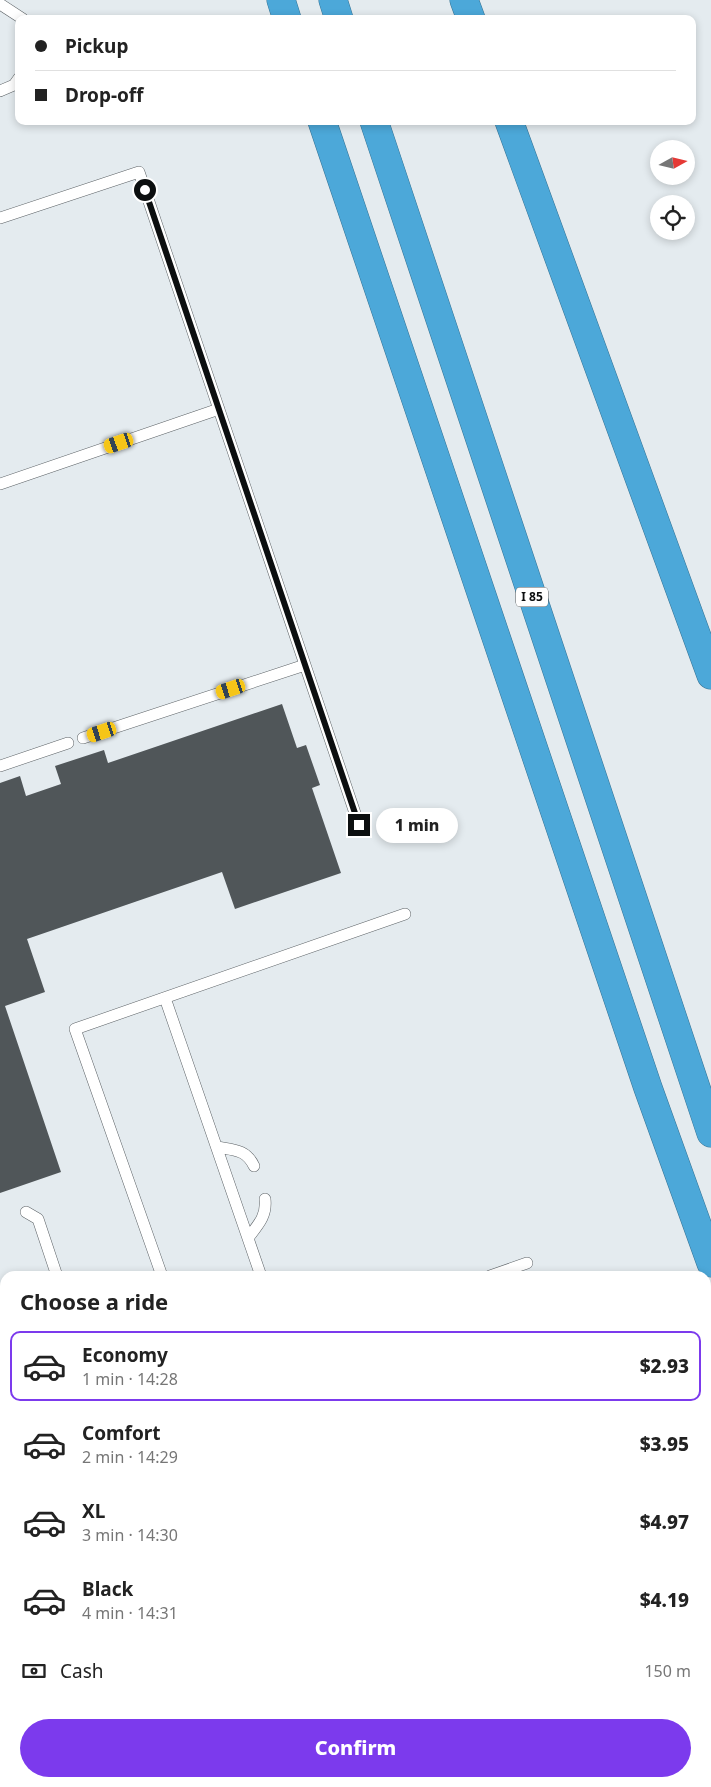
<!DOCTYPE html>
<html lang="en">
<head>
<meta charset="utf-8">
<style>
  body { margin:0; font-family:"Noto Sans",sans-serif; background:#f6f6f6; color:#222; height:100vh; display:flex; flex-direction:column; font-size:19px; white-space:nowrap }
  * { box-sizing:border-box; margin:0 }
  p { font-size:16px; color:#767676 }
  .icon { flex:none; width:28px; height:28px; fill:none; stroke:currentColor; stroke-width:2; stroke-linecap:round; stroke-linejoin:round }
  .map { position:relative; flex:1; overflow:hidden }
  .drawer { position:absolute; left:0px; top:1271px; width:711px; height:516px; display:flex; flex-direction:column; background:#fff; border-radius:15px 15px 0 0; box-shadow:0 2px 8px #0003 }
  .drawer>* { flex:none }
  .banner { position:absolute; left:15px; top:15px; width:681px; height:110px; border-radius:10px; box-shadow:0 2px 8px #0003; display:grid; align-content:center; height:110px; padding:0 20px; background:#fff }
  .needle { width:32px; rotate:82deg }
  .buttons { position:absolute; left:650px; top:140px; display:grid; gap:10px }
  .buttons a { display:grid; place-items:center; width:45px; height:45px; border-radius:50%; background:#fff; box-shadow:0 2px 8px #0003; font-size:25px }
  .end { position:absolute; width:22px; height:22px; margin:-11px; border:6px solid #0c0f10; background:#fff; box-shadow:0 0 0 2px #fff }
  .from { border-radius:50% }
  .bubble { position:absolute; height:35px; border-radius:18px; background:#fff; box-shadow:0 2px 8px #0003; font-size:16px; font-weight:800; line-height:35px; text-align:center }
  .car { position:absolute; width:15px; height:30px; margin:-15px -8px; border-radius:6px; box-shadow:0 0 4px 1px #0007; background:linear-gradient(#f5c518 24%,#345 0 40%,#f5c518 0 76%,#345 0 86%,#f5c518 0) }
  .banner b { display:flex; align-items:center; gap:18px; height:48px; font-size:19px }
  .banner b+b { border-top:1px solid #e0e0e0 }
  .banner i { width:12px; height:12px; background:#222 }
  ul { padding:0; list-style:none }
  li { display:flex; align-items:center; gap:15px; height:70px; margin:0 10px 8px; padding:0 10px; border:2px solid transparent; border-radius:10px }
  li div { flex:1 }
  li b { display:block; font-size:19px }
  li em { font-style:normal; font-weight:800 }
  li.on { border-color:#7c3aed }
  li>.icon { width:45px; height:45px; stroke-width:1.5 }
  h2 { padding:0 20px; font-size:22px; line-height:60px }
  .pay { display:flex; align-items:center; gap:12px; height:55px; padding:0 20px; font-size:19px }
  .pay p { margin-inline-start:auto }
  .cta { display:flex; gap:10px; margin-top:auto; padding:10px 20px }
  .cta a { flex:1; height:58px; border-radius:30px; background:#7c3aed; color:#fff; font-size:20px; font-weight:800; line-height:58px; text-align:center }
  .map>svg:first-child { display:block }
  .building { fill:#505659 }
  .lines { fill:none; stroke-linecap:round; stroke-linejoin:round }
  .service-casing { stroke:#5c6266; stroke-width:12 }
  .minor-casing { stroke:#5c6266; stroke-width:25 }
  .motorway-casing { stroke:#367293; stroke-width:29 }
  .service { stroke:#fff; stroke-width:11 }
  .minor { stroke:#fff; stroke-width:24 }
  .motorway { stroke:#4ca8d9; stroke-width:28 }
  .route { stroke:#0c0f10; stroke-width:6 }
  .labels { text-anchor:middle; stroke-width:5; stroke-linejoin:round; paint-order:stroke }
  .shield { fill:#fff; stroke:#555758; stroke-width:1 }
  .shield-label { font-size:12px; font-weight:bold; fill:#0c0f10 }
</style>
</head>
<body>
<div class="map">
<svg width="711" height="1787" viewBox="0 0 711 1787">
  <rect width="100%" height="100%" fill="#e4ebef"/>
  <path class="building" d="M282 704 297 748 306 745 320 785 312 788 341 873 235 909 222 872 27 939 45 992 5 1006 61 1172 0 1193V783L20 776 26 796 61 784 55 766 104 750 108 763Z"/>
  <g class="lines">
    <defs>
      <path id="service" d="M0 4 23 19
        M0 91 14 85 19 78
        M0 218 139 172 359 825
        M0 484 219 409
        M83 738 305 665
        M0 766 68 743
        M165 998 261 1276
        M217 1147C233 1150 246 1149 254 1166
        M26 1212 38 1219 57 1276
        M248 1238C258 1225 267 1216 265 1199
        M162 1276 75 1029 405 914
        M490 1276 527 1263
        M0 1323 5 1322
        M0 1420H5
        M0 1579H5
        M0 1735H5
        M0 1773 5 1771
        M57 1782 59 1787
        M245 1782 246 1787
        M423 1782 425 1787
        M514 1782 516 1787"/>
      <path id="minor" d="M0 1503H5"/>
      <path id="motorway" d="M281 0 287 19
        M333 0 339 19
        M464 0 471 19
        M322 121 648 1088 711 1263
        M374 121 711 1133
        M509 121 711 675"/>
    </defs>
    <use href="#service" class="service-casing"/>
    <use href="#minor" class="minor-casing"/>
    <use href="#motorway" class="motorway-casing"/>
    <use href="#service" class="service"/>
    <use href="#minor" class="minor"/>
    <use href="#motorway" class="motorway"/>
  </g>
  <g class="lines">
    <path class="route" d="M145 190 359 825"/>
  </g>
  <g class="labels">
    <rect class="shield" x="516" y="587.5" width="32" height="19" rx="4"/>
    <g class="shield-label">
      <text x="532" y="601">I 85</text>
    </g>
  </g>
</svg>
<div class="buttons">
<a><svg class="needle" viewBox="-14 -14 28 28"><path d="M0-13l5 13h-10z" fill="#e53935"/><path d="M0 13l5-13h-10z" fill="#767676"/></svg></a>
<a><svg class="icon" aria-label="locate" viewBox="0 0 24 24"><circle cx="12" cy="12" r="6"/><path d="M12 2v4M12 18v4M2 12h4M18 12h4"/></svg></a>
</div>
<i class="end from" style="left:145px;top:190px"></i>
<i class="end" style="left:359px;top:825px"></i>
<div class="bubble" style="left:376px;top:808px;width:82px">1 min</div>
<i class="car" style="left:119px;top:443px;rotate:251deg"></i>
<i class="car" style="left:231px;top:689px;rotate:252deg"></i>
<i class="car" style="left:102px;top:732px;rotate:252deg"></i>
<div class="banner">
<b><i class="from"></i>Pickup</b>
<b><i></i>Drop-off</b>
</div>
<section class="drawer">
<h2>Choose a ride</h2>
<ul>
<li class="on"><svg class="icon" aria-label="car" viewBox="0 0 24 24"><path d="M5 17H2v-5l4-1 3-4h7l3 4 3 1v5h-3M9 17h6M6 11h13"/><circle cx="7" cy="17" r="2"/><circle cx="17" cy="17" r="2"/></svg><div><b>Economy</b><p>1 min · 14:28</p></div><em>$2.93</em></li>
<li><svg class="icon" aria-label="car" viewBox="0 0 24 24"><path d="M5 17H2v-5l4-1 3-4h7l3 4 3 1v5h-3M9 17h6M6 11h13"/><circle cx="7" cy="17" r="2"/><circle cx="17" cy="17" r="2"/></svg><div><b>Comfort</b><p>2 min · 14:29</p></div><em>$3.95</em></li>
<li><svg class="icon" aria-label="car" viewBox="0 0 24 24"><path d="M5 17H2v-5l4-1 3-4h7l3 4 3 1v5h-3M9 17h6M6 11h13"/><circle cx="7" cy="17" r="2"/><circle cx="17" cy="17" r="2"/></svg><div><b>XL</b><p>3 min · 14:30</p></div><em>$4.97</em></li>
<li><svg class="icon" aria-label="car" viewBox="0 0 24 24"><path d="M5 17H2v-5l4-1 3-4h7l3 4 3 1v5h-3M9 17h6M6 11h13"/><circle cx="7" cy="17" r="2"/><circle cx="17" cy="17" r="2"/></svg><div><b>Black</b><p>4 min · 14:31</p></div><em>$4.19</em></li>
</ul>
<div class="pay"><svg class="icon" aria-label="cash" viewBox="0 0 24 24"><path d="M3 7h18v10H3z"/><circle cx="12" cy="12" r="2"/></svg>Cash<p>150 m</p></div>
<div class="cta"><a>Confirm</a></div>
</section>
</div>
</body>
</html>
